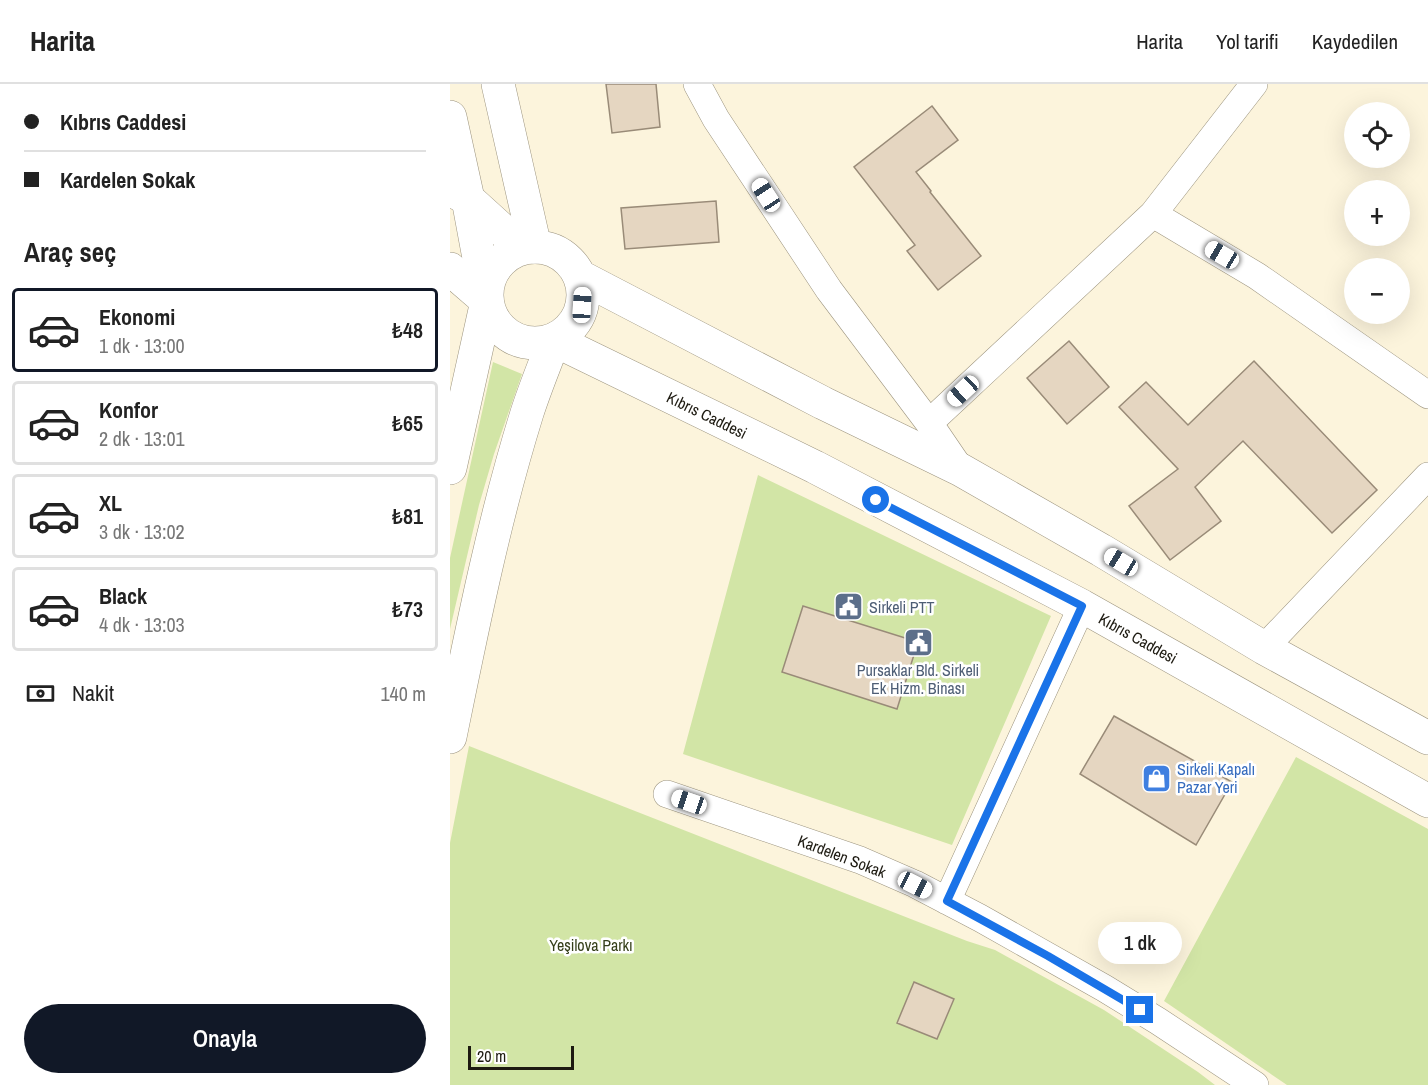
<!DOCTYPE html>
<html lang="tr">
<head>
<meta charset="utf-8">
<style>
  body { margin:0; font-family:"Archivo Narrow",sans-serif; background:#f6f6f6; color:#222; height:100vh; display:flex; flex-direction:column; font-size:22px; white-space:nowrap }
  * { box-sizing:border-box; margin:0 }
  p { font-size:20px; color:#767676 }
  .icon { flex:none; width:33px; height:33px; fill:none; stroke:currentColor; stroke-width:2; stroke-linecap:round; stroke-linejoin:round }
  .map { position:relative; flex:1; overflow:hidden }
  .panel { display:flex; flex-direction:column; background:#fff; width:450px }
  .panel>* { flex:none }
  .banner { display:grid; align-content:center; height:132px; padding:0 24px; background:#fff }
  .controls { position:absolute; left:894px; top:18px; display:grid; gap:12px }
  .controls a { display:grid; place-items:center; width:66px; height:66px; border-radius:50%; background:#fff; box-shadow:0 6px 24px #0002; font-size:30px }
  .scale { position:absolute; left:18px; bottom:15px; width:106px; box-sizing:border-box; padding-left:6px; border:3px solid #1d1a11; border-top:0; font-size:16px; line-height:21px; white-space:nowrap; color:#1d1a11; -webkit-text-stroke:4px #fff; paint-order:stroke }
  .end { position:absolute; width:27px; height:27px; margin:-14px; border:8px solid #1a73e8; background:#fff; box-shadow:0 0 0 3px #fff }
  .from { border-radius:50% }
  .bubble { position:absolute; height:42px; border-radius:21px; background:#fff; box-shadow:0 6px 24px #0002; font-size:20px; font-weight:600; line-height:42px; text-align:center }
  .car { position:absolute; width:18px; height:36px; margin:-18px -9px; border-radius:8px; box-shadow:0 0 4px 2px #0007; background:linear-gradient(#fff 24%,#345 0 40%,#fff 0 76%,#345 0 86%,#fff 0) }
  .banner b { display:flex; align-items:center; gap:21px; height:57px; font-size:22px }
  .banner b+b { border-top:2px solid #e0e0e0 }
  .banner i { width:15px; height:15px; background:#222 }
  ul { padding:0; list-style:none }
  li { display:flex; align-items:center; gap:18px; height:84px; margin:0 12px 9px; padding:0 12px; border:3px solid #e0e0e0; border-radius:6px }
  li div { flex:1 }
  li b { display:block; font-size:22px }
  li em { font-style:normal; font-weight:600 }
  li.current { border-color:#111827 }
  li>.icon { width:54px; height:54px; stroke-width:1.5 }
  h2 { padding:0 24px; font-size:27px; line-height:72px }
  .pay { display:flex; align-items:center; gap:15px; height:66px; padding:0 24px; font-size:22px }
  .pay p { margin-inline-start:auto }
  .cta { display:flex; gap:12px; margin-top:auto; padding:12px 24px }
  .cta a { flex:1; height:69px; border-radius:36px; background:#111827; color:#fff; font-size:24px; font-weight:600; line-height:69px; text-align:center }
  header { display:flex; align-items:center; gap:36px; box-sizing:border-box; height:84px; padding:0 30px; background:#fff; border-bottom:2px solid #e0e0e0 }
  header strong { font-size:28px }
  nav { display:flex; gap:33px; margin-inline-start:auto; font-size:21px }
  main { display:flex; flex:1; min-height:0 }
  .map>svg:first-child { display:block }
  .green { fill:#d2e5a6 }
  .building { fill:#e5d6c1; stroke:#998b78; stroke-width:1.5 }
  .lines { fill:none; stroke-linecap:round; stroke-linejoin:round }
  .minor-casing { stroke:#9c947f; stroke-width:28 }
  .tertiary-casing { stroke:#9c947f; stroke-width:34 }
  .secondary-casing { stroke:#9c947f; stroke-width:34 }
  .minor { stroke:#fff; stroke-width:27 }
  .tertiary { stroke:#fff; stroke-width:33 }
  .secondary { stroke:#fff; stroke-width:33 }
  .route { stroke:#1a73e8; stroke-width:8 }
  .labels { text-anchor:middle; stroke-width:5; stroke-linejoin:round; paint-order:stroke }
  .street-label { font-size:16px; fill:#1d1a11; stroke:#fff }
  .service-label { font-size:16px; fill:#4e5e75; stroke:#fff; text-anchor:start }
  .shop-label { font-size:16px; fill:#366cbe; stroke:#fff; text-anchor:start }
  .park-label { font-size:16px; fill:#353f1a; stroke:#fff }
</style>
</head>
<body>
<header>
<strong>Harita</strong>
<nav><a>Harita</a><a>Yol tarifi</a><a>Kaydedilen</a></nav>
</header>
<main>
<section class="panel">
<div class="banner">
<b><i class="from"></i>Kıbrıs Caddesi</b>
<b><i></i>Kardelen Sokak</b>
</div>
<h2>Araç seç</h2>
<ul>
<li class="current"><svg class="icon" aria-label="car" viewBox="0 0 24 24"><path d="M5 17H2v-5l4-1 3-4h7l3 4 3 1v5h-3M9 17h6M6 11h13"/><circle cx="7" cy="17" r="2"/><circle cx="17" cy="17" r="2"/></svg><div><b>Ekonomi</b><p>1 dk · 13:00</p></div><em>₺48</em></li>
<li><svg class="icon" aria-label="car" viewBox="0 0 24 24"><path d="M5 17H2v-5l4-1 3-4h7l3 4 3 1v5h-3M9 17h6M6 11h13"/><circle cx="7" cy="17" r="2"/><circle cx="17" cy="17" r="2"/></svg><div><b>Konfor</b><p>2 dk · 13:01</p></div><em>₺65</em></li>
<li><svg class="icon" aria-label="car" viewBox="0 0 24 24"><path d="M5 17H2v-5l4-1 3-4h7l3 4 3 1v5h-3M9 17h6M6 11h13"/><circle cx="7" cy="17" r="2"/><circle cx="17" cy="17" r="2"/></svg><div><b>XL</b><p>3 dk · 13:02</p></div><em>₺81</em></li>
<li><svg class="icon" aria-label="car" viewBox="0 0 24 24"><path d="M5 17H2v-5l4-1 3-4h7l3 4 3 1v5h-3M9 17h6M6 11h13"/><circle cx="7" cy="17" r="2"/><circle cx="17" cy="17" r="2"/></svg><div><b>Black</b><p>4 dk · 13:03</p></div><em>₺73</em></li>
</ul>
<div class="pay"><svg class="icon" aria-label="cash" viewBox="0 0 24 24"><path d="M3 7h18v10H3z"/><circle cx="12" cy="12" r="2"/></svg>Nakit<p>140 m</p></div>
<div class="cta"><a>Onayla</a></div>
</section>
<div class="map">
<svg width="978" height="1001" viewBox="0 0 978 1001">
  <rect width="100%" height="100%" fill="#fcf4dc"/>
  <path class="green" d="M43 278 72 290 44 370 29 421 0 545V474Z
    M308 391 601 532 502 761 233 670Z
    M19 662 517 857 545 866 654 926 748 988 765 1001H0V759Z
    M846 673 978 745V1001H837L714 917Z"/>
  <path class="building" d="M156 0H206L210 43 162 49Z
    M482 22 508 56 466 88 481 107 480 108 531 172 488 206 457 167 465 161 404 83Z
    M266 117 269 158 175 165 171 124Z
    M619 257 659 303 617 340 577 294Z
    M804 277 927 406 882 449 793 357 745 403 771 437 720 476 679 422 728 385 669 323 696 298 738 341Z
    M353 522 468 558 447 625 332 588Z
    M664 632 782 698 746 761 630 690Z
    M464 898 504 915 487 955 447 939Z"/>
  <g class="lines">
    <defs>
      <path id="minor" d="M247 0 266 35 379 206 479 339 511 386
        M703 130 807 192 978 311
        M479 339 703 130 804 0
        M814 564 978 392
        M217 710 410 776 465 800 530 834 654 904 708 937 805 1001
        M497 817 632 522"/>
      <path id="tertiary" d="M48 0 85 163
        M0 33 18 115 37 217 0 384
        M0 653C22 545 44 435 77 329 85 304 95 280 104 256"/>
      <path id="secondary" d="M0 105 18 115 72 164
        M37 211a48 48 0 1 1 96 0a48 48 0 1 1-96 0Z
        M0 185 37 217
        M129 192 373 319 511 386 651 466 814 564 978 654
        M104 256 365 383 632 522 978 717"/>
    </defs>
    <use href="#minor" class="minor-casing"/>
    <use href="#tertiary" class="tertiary-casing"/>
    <use href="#secondary" class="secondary-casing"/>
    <use href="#minor" class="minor"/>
    <use href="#tertiary" class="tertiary"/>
    <use href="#secondary" class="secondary"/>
  </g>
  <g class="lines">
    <path class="route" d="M426 416 632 522 497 817 598 872 690 926"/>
  </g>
  <defs>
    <symbol id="civic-square" viewBox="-11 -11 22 22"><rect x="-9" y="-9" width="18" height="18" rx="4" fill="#5c6f8a" stroke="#fff"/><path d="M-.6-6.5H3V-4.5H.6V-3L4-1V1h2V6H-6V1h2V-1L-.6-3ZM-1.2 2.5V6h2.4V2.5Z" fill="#fff"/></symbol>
    <symbol id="shop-square" viewBox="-11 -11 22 22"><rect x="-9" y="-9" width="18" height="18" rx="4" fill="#3f7fe0" stroke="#fff"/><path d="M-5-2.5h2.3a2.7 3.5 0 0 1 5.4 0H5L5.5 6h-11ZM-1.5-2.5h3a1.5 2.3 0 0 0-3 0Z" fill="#fff"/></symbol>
  </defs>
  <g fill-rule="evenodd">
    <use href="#civic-square" x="382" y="506" width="33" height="33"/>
    <use href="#civic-square" x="452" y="542" width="33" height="33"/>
    <use href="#shop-square" x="690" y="678" width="33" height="33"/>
  </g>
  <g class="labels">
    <g class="street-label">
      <text transform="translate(257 331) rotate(26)" y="6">Kıbrıs Caddesi</text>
      <text transform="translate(688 554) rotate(29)" y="6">Kıbrıs Caddesi</text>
      <text transform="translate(392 772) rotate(21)" y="6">Kardelen Sokak</text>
    </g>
    <g class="service-label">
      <text x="419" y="529">Sirkeli PTT</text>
      <text x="468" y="592" text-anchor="middle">Pursaklar Bld. Sirkeli<tspan x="468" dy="18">Ek Hizm. Binası</tspan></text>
    </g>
    <g class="shop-label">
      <text x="727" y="691">Sirkeli Kapalı<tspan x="727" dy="18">Pazar Yeri</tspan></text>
    </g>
    <g class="park-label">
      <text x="141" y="867">Yeşilova Parkı</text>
    </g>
  </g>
</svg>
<div class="controls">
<a><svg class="icon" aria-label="locate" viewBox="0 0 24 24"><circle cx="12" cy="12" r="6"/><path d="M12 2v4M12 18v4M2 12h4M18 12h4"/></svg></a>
<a>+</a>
<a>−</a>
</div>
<div class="scale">20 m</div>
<i class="end from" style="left:426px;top:416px"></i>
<i class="end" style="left:690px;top:926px"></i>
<div class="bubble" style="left:648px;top:838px;width:84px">1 dk</div>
<i class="car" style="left:316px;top:111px;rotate:327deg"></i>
<i class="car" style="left:772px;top:171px;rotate:300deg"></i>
<i class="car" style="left:132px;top:221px;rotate:3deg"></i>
<i class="car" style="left:513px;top:307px;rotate:227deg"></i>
<i class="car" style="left:671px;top:478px;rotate:301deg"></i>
<i class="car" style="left:239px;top:718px;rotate:289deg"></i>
<i class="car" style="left:465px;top:801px;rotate:117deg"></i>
</div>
</main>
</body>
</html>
